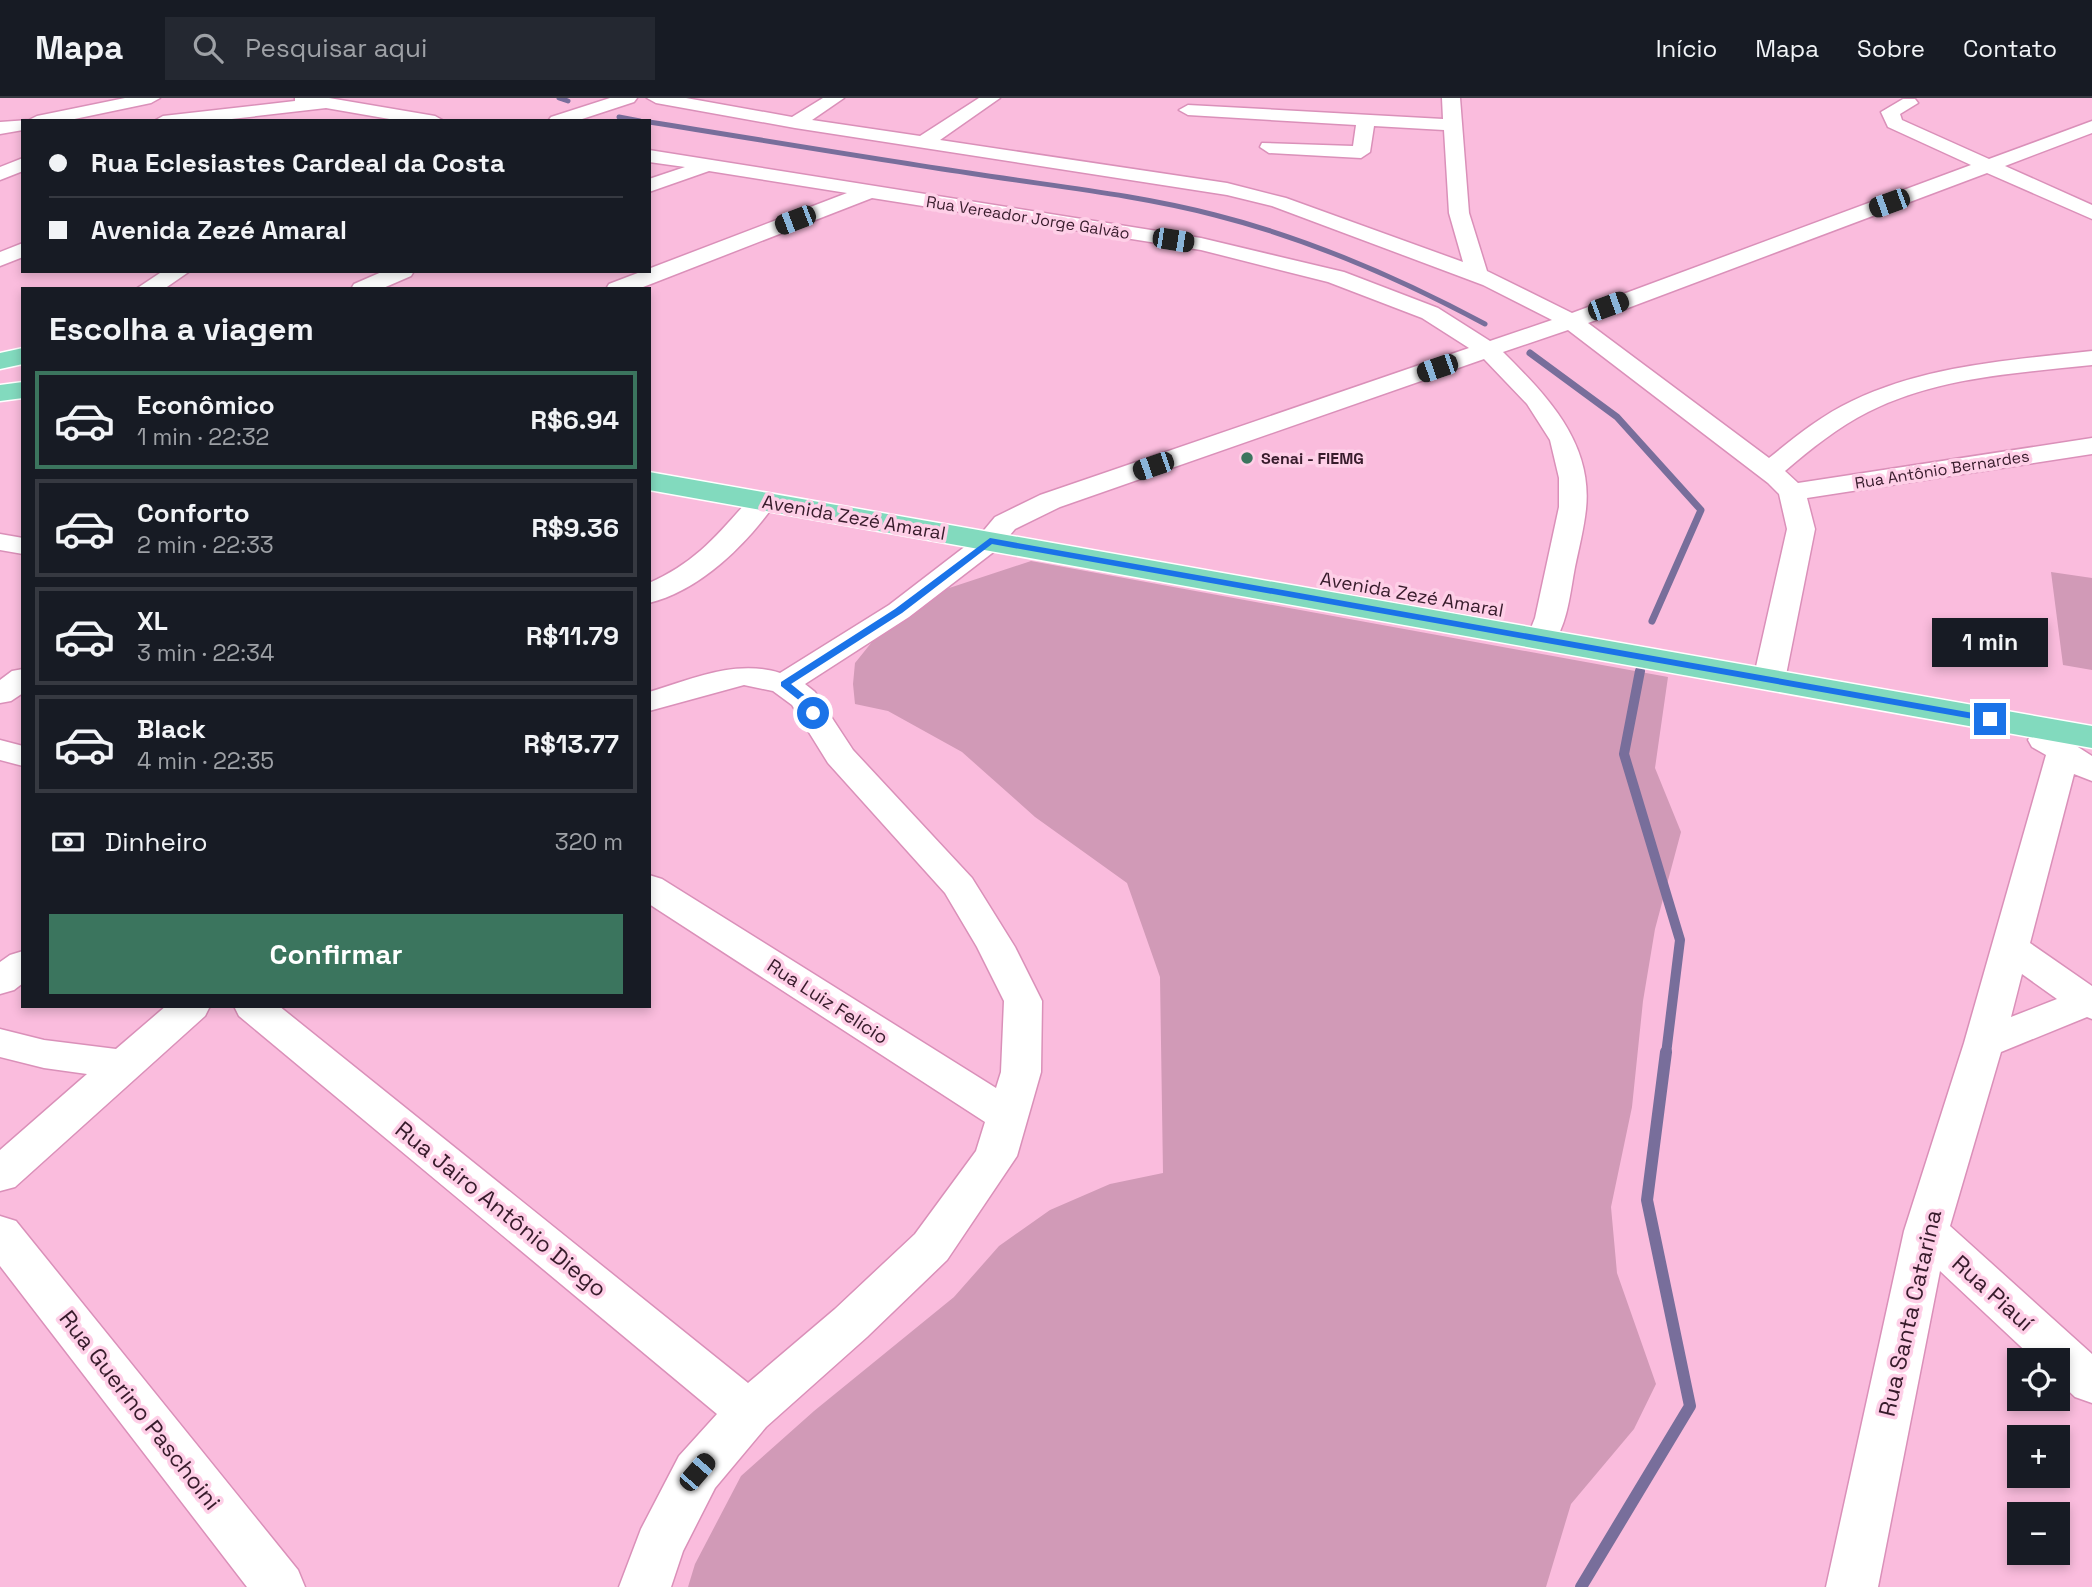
<!DOCTYPE html>
<html lang="pt">
<head>
<meta charset="utf-8">
<style>
  body { margin:0; font-family:"Space Grotesk",sans-serif; background:#242831; color:#f1f3f6; height:100vh; display:flex; flex-direction:column; font-size:26px; white-space:nowrap }
  * { box-sizing:border-box; margin:0 }
  p { font-size:23px; color:#9ea1a6 }
  .icon { flex:none; width:38px; height:38px; fill:none; stroke:currentColor; stroke-width:2; stroke-linecap:round; stroke-linejoin:round }
  .map { position:relative; flex:1; overflow:hidden }
  .drawer { position:absolute; left:21px; top:189px; width:630px; height:721px; display:flex; flex-direction:column; background:#171b24; border-radius:0px; box-shadow:0 4px 10px #0003 }
  .drawer>* { flex:none }
  .top-card { position:absolute; left:21px; top:21px; width:630px; height:154px; border-radius:0px; box-shadow:0 4px 10px #0003; display:grid; align-content:center; height:154px; padding:0 28px; background:#171b24 }
  .buttons { position:absolute; left:2007px; top:1250px; display:grid; gap:14px }
  .buttons a { display:grid; place-items:center; width:63px; height:63px; border-radius:0px; background:#171b24; box-shadow:0 4px 10px #0003; font-size:35px }
  .end { position:absolute; width:32px; height:32px; margin:-16px; border:9px solid #1a73e8; background:#fff; box-shadow:0 0 0 4px #fff }
  .from { border-radius:50% }
  .bubble { position:absolute; height:49px; border-radius:0px; background:#171b24; box-shadow:0 4px 10px #0003; font-size:23px; font-weight:800; line-height:49px; text-align:center }
  .car { position:absolute; width:21px; height:42px; margin:-21px -10px; border-radius:9px; box-shadow:0 0 5px 2px #0007; background:linear-gradient(#222 24%,#8ab4d8 0 40%,#222 0 76%,#8ab4d8 0 86%,#222 0) }
  .top-card b { display:flex; align-items:center; gap:24px; height:66px; font-size:26px }
  .top-card b+b { border-top:2px solid #363941 }
  .top-card i { width:18px; height:18px; background:#f1f3f6 }
  ul { padding:0; list-style:none }
  li { display:flex; align-items:center; gap:21px; height:98px; margin:0 14px 10px; padding:0 14px; border:4px solid #363941; border-radius:0px }
  li div { flex:1 }
  li b { display:block; font-size:26px }
  li em { font-style:normal; font-weight:800 }
  li.current { border-color:#3b755e }
  li>.icon { width:63px; height:63px; stroke-width:1.5 }
  h2 { padding:0 28px; font-size:32px; line-height:84px }
  .pay { display:flex; align-items:center; gap:18px; height:77px; padding:0 28px; font-size:26px }
  .pay p { margin-inline-start:auto }
  .action { display:flex; gap:14px; margin-top:auto; padding:14px 28px }
  .action a { flex:1; height:80px; border-radius:0px; background:#3b755e; color:#fff; font-size:28px; font-weight:800; line-height:80px; text-align:center }
  header { display:flex; align-items:center; gap:42px; box-sizing:border-box; height:98px; padding:0 35px; background:#171b24; border-bottom:2px solid #363941 }
  header strong { font-size:33px }
  nav { display:flex; gap:38px; margin-inline-start:auto; font-size:24px }
  .search { width:490px; height:63px; background:#242831; display:flex; align-items:center; gap:18px; box-sizing:border-box; padding:0 24px; border-radius:0px; color:#9ea1a6; font-size:26px }
  .map>svg:first-child { display:block }
  .green { fill:#d19ab7 }
  .lines { fill:none; stroke-linecap:round; stroke-linejoin:round }
  .stream-far3 { stroke:#786e9b; stroke-width:5 }
  .stream-far2 { stroke:#786e9b; stroke-width:7 }
  .stream-far1 { stroke:#786e9b; stroke-width:10 }
  .stream { stroke:#786e9b; stroke-width:12 }
  .minor-casing { stroke:#da90b9; stroke-width:3 }
  .major-casing { stroke:#fff; stroke-width:3 }
  .minor { fill:#fff; fill-rule:evenodd }
  .major { fill:#82dabe; fill-rule:evenodd }
  .route { fill:#1a73e8 }
  .poi-dot { fill:#3b755e; stroke:#fecfe7; stroke-width:2.5 }
  .labels { text-anchor:middle; stroke-width:7; stroke-linejoin:round; paint-order:stroke }
  .far-street-label { font-size:16px; fill:#371b2b; stroke:#fecfe7 }
  .far-poi-label { font-size:16px; font-weight:bold; fill:#371b2b; stroke:#fecfe7; text-anchor:start }
  .street-label { font-size:19px; fill:#371b2b; stroke:#fecfe7 }
  .near-street-label { font-size:23px; fill:#371b2b; stroke:#fecfe7 }
</style>
</head>
<body>
<header>
<strong>Mapa</strong>
<div class="search"><svg class="icon" aria-label="search" viewBox="0 0 24 24"><circle cx="10" cy="10" r="6"/><path d="M15 15l6 6"/></svg>Pesquisar aqui</div>
<nav><a>Início</a><a>Mapa</a><a>Sobre</a><a>Contato</a></nav>
</header>
<div class="map">
<svg width="2092" height="1489" viewBox="0 0 2092 1489">
  <rect width="100%" height="100%" fill="#fabcdd"/>
  <path class="green" d="M1031 463 1668 579 1655 670 1681 734 1655 831 1643 903 1632 1009 1611 1109 1617 1175 1656 1286 1634 1331 1571 1406 1546 1489H688L695 1466 741 1378 814 1313 954 1199 999 1148 1050 1112 1110 1086 1163 1075 1160 879 1127 785 1035 719 962 654 888 613 855 606 853 586 855 565 880 534 928 497Z
    M2051 474 2092 480V572L2063 567Z"/>
  <g class="lines">
    <path class="stream-far3" d="M559 0 568 3
      M619 19 640 23
      M649 24C756 41 862 59 969 75 1051 88 1134 96 1215 117 1310 141 1399 180 1485 226"/>
    <path class="stream-far2" d="M1530 255 1617 319 1701 412 1652 523"/>
    <path class="stream-far1" d="M1640 573 1624 656 1680 842 1666 956"/>
    <path class="stream" d="M1581 1489 1690 1308 1647 1102 1666 954"/>
    <defs>
      <path id="minor" d="M125 0H160L151 5 65 23H23V32L0 36V24L29 22 37 18Z
        M295 0H329L435 18 444 23H401L326 10 214 23H154L163 18 295 3Z
        M610 0H637L634 4 576 23H548L551 19Z
        M647 0H686L792 19 823 0H844L812 22 920 38 979 0H1000L940 42 1227 85 1286 100 1463 164 1449 115 1444 32 1374 28 1370 54 1361 60 1269 55 1260 49 1262 45 1353 48 1356 27 1188 17 1179 12 1188 7 1443 21 1442 0H1460L1469 115 1487 173 1572 215 1971 67 1888 29 1881 14 1903 1H1915L1918 5 1900 16 1902 22 1989 61 2092 23V35L2005 68 2092 107V121L1987 75 1588 225 1769 360C1795 339 1822 317 1852 303 1927 267 2011 262 2092 253V267C2017 275 1937 279 1868 314 1838 329 1811 351 1785 373L1798 385 2092 340V356L1807 400 1815 431 1785 582 1780 589 1769 591 1758 589 1753 582 1787 431 1779 396 1768 385 1568 232 1503 254C1546 297 1593 344 1586 411 1584 430 1579 450 1575 469 1570 495 1568 524 1553 546L1542 549 1531 546 1527 540 1535 520 1559 409V380L1550 342 1527 306 1484 261 1060 409 1015 431 1000 449 909 519 805 586 815 594 853 652 972 780 1015 849 1042 903 1041 974 1017 1058 947 1162 867 1239 766 1329 715 1390 683 1453 671 1489H619L641 1431 679 1358 717 1316 239 918 234 908H279L748 1285 835 1211 915 1136 976 1053 985 1024 649 806V777L662 781 996 990 1001 974 1004 903 977 849 945 795 828 665 792 607 773 593 744 587 649 613V594C692 581 736 561 780 575L889 507 980 437 995 419 1040 397 1469 250 1422 220 1328 184 1201 152 872 100 638 191H606L609 186 847 95 709 73 649 94V81L685 69 649 64V52L1201 140 1344 174 1438 210 1490 243 1552 222 1483 187 1272 108 1227 97 795 30 656 5Z
        M23 60V73L0 82V69Z
        M23 145V159L0 168V154Z
        M163 173H190L164 191H136Z
        M384 173H414L411 178 381 191H351L354 186Z
        M763 395 773 397 777 403C747 446 701 492 649 505V485C697 464 719 435 753 397Z
        M0 436 23 440V456L0 452Z
        M23 571V595L11 603 0 605V582L12 573Z
        M2044 632 2056 635 2092 658V683L2074 676 2030 845 2092 888V921L2087 919 2001 954 1950 1128 2092 1256V1305L2075 1299 2058 1283V1262H2035L1940 1173 1878 1489H1826L1904 1133 1964 945 2046 657 2032 649 2028 642 2032 635ZM2022 876 2057 901 2011 919Z
        M0 642 23 648V668L0 662Z
        M23 853V885L14 892 0 896V864L10 857Z
        M166 908H210L205 918 15 1089 0 1093V1052L87 976 44 970 0 959V931L44 942 116 951Z
        M0 1118 16 1123 298 1472 305 1489H247L0 1168Z"/>
      <path id="major" d="M23 250V266L0 271V255Z
        M23 284V300L0 303V287Z
        M649 374 2092 628V650L649 392Z"/>
    </defs>
    <use href="#minor" class="minor-casing"/>
    <use href="#major" class="major-casing"/>
    <use href="#minor" class="minor"/>
    <use href="#major" class="major"/>
  </g>
  <path class="route" d="M990 440 1990 618 1995 621 1990 624 992 446 902 515 791 586 807 599 818 615 817 618H810L800 603 781 588V584L895 511Z"/>
  <circle class="poi-dot" cx="1247" cy="360" r="7"/>
  <g class="labels">
    <g class="far-street-label">
      <text transform="translate(1028 119) rotate(9)" y="6">Rua Vereador Jorge Galvão</text>
      <text transform="translate(1942 371) rotate(-9)" y="6">Rua Antônio Bernardes</text>
    </g>
    <g class="far-poi-label">
      <text x="1261" y="366">Senai - FIEMG</text>
    </g>
    <g class="street-label">
      <text transform="translate(854 419) rotate(10)" y="7">Avenida Zezé Amaral</text>
      <text transform="translate(1412 496) rotate(10)" y="7">Avenida Zezé Amaral</text>
      <text transform="translate(828 903) rotate(33)" y="7">Rua Luiz Felício</text>
    </g>
    <g class="near-street-label">
      <text transform="translate(501 1111) rotate(39)" y="8">Rua Jairo Antônio Diego</text>
      <text transform="translate(1993 1195) rotate(42)" y="8">Rua Piauí</text>
      <text transform="translate(1910 1215) rotate(-77)" y="8">Rua Santa Catarina</text>
      <text transform="translate(140 1312) rotate(52)" y="8">Rua Guerino Paschoini</text>
    </g>
  </g>
</svg>
<div class="buttons">
<a><svg class="icon" aria-label="locate" viewBox="0 0 24 24"><circle cx="12" cy="12" r="6"/><path d="M12 2v4M12 18v4M2 12h4M18 12h4"/></svg></a>
<a>+</a>
<a>−</a>
</div>
<i class="end from" style="left:813px;top:615px"></i>
<i class="end" style="left:1990px;top:621px"></i>
<div class="bubble" style="left:1932px;top:520px;width:116px">1 min</div>
<i class="car" style="left:1889px;top:105px;rotate:250deg"></i>
<i class="car" style="left:795px;top:122px;rotate:249deg"></i>
<i class="car" style="left:1173px;top:142px;rotate:99deg"></i>
<i class="car" style="left:1608px;top:208px;rotate:70deg"></i>
<i class="car" style="left:1437px;top:270px;rotate:251deg"></i>
<i class="car" style="left:1153px;top:368px;rotate:251deg"></i>
<i class="car" style="left:697px;top:1374px;rotate:41deg"></i>
<div class="top-card">
<b><i class="from"></i>Rua Eclesiastes Cardeal da Costa</b>
<b><i></i>Avenida Zezé Amaral</b>
</div>
<section class="drawer">
<h2>Escolha a viagem</h2>
<ul>
<li class="current"><svg class="icon" aria-label="car" viewBox="0 0 24 24"><path d="M5 17H2v-5l4-1 3-4h7l3 4 3 1v5h-3M9 17h6M6 11h13"/><circle cx="7" cy="17" r="2"/><circle cx="17" cy="17" r="2"/></svg><div><b>Econômico</b><p>1 min · 22:32</p></div><em>R$6.94</em></li>
<li><svg class="icon" aria-label="car" viewBox="0 0 24 24"><path d="M5 17H2v-5l4-1 3-4h7l3 4 3 1v5h-3M9 17h6M6 11h13"/><circle cx="7" cy="17" r="2"/><circle cx="17" cy="17" r="2"/></svg><div><b>Conforto</b><p>2 min · 22:33</p></div><em>R$9.36</em></li>
<li><svg class="icon" aria-label="car" viewBox="0 0 24 24"><path d="M5 17H2v-5l4-1 3-4h7l3 4 3 1v5h-3M9 17h6M6 11h13"/><circle cx="7" cy="17" r="2"/><circle cx="17" cy="17" r="2"/></svg><div><b>XL</b><p>3 min · 22:34</p></div><em>R$11.79</em></li>
<li><svg class="icon" aria-label="car" viewBox="0 0 24 24"><path d="M5 17H2v-5l4-1 3-4h7l3 4 3 1v5h-3M9 17h6M6 11h13"/><circle cx="7" cy="17" r="2"/><circle cx="17" cy="17" r="2"/></svg><div><b>Black</b><p>4 min · 22:35</p></div><em>R$13.77</em></li>
</ul>
<div class="pay"><svg class="icon" aria-label="cash" viewBox="0 0 24 24"><path d="M3 7h18v10H3z"/><circle cx="12" cy="12" r="2"/></svg>Dinheiro<p>320 m</p></div>
<div class="action"><a>Confirmar</a></div>
</section>
</div>
</body>
</html>
